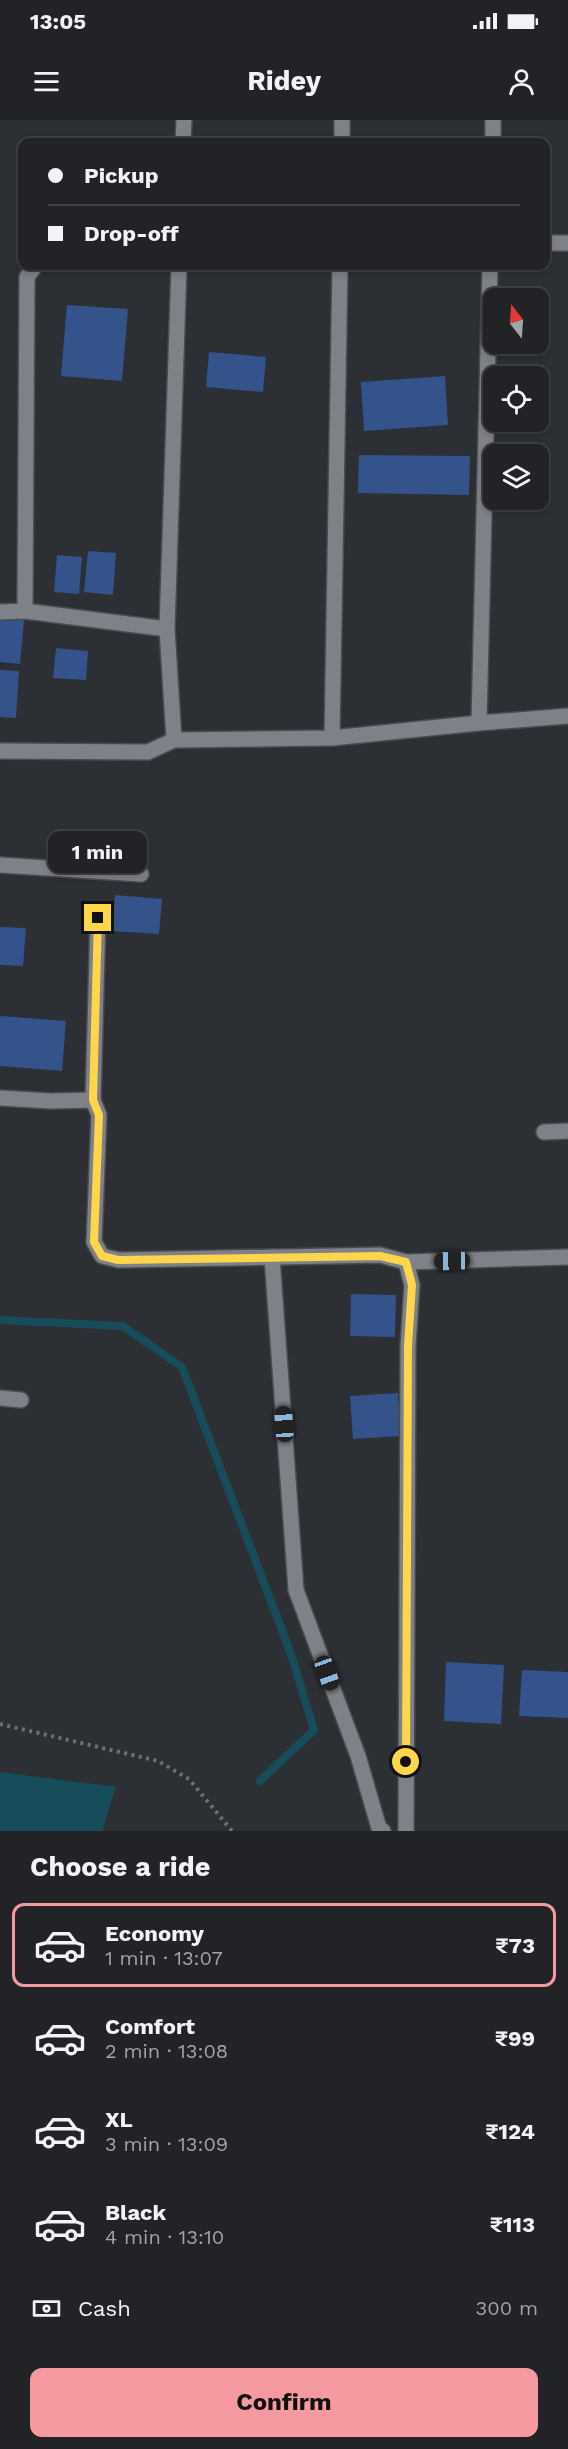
<!DOCTYPE html>
<html lang="en">
<head>
<meta charset="utf-8">
<style>
  body { margin:0; font-family:"Work Sans",sans-serif; background:#292b2f; color:#f1f3f6; height:100vh; display:flex; flex-direction:column; font-size:22px; white-space:nowrap }
  * { box-sizing:border-box; margin:0 }
  p { font-size:20px; color:#a2a4a7 }
  .icon { flex:none; width:33px; height:33px; fill:none; stroke:currentColor; stroke-width:2; stroke-linecap:round; stroke-linejoin:round }
  .map { position:relative; height:1711px; overflow:hidden }
  .drawer { display:flex; flex-direction:column; background:#212327; flex:1 }
  .drawer>* { flex:none }
  .hud { position:absolute; left:18px; top:18px; width:532px; height:132px; border-radius:12px; box-shadow:0 3px 9px #0003,0 0 0 2px #3e4044; display:grid; align-content:center; height:132px; padding:0 30px; background:#212327 }
  .needle { width:39px; rotate:343deg }
  .buttons { position:absolute; left:483px; top:168px; display:grid; gap:12px }
  .buttons a { display:grid; place-items:center; width:66px; height:66px; border-radius:12px; background:#212327; box-shadow:0 3px 9px #0003,0 0 0 2px #3e4044; font-size:30px }
  .end { position:absolute; width:27px; height:27px; margin:-14px; border:8px solid #ffd54a; background:#111; box-shadow:0 0 0 3px #111 }
  .from { border-radius:50% }
  .bubble { position:absolute; height:42px; border-radius:12px; background:#212327; box-shadow:0 3px 9px #0003,0 0 0 2px #3e4044; font-size:20px; font-weight:700; line-height:42px; text-align:center }
  .car { position:absolute; width:18px; height:36px; margin:-18px -9px; border-radius:8px; box-shadow:0 0 4px 2px #0007; background:linear-gradient(#222 24%,#8ab4d8 0 40%,#222 0 76%,#8ab4d8 0 86%,#222 0) }
  .hud b { display:flex; align-items:center; gap:21px; height:57px; font-size:22px }
  .hud b+b { border-top:2px solid #3e4044 }
  .hud i { width:15px; height:15px; background:#f1f3f6 }
  ul { padding:0; list-style:none }
  li { display:flex; align-items:center; gap:18px; height:84px; margin:0 12px 9px; padding:0 18px; border:3px solid transparent; border-radius:12px }
  li div { flex:1 }
  li b { display:block; font-size:22px }
  li em { font-style:normal; font-weight:700 }
  li.on { border-color:#f49aa0 }
  li>.icon { width:54px; height:54px; stroke-width:1.5 }
  h2 { padding:0 30px; font-size:27px; line-height:72px }
  .pay { display:flex; align-items:center; gap:15px; height:66px; padding:0 30px; font-size:22px }
  .pay p { margin-inline-start:auto }
  .cta { display:flex; gap:12px; margin-top:auto; padding:12px 30px }
  .cta a { flex:1; height:69px; border-radius:12px; background:#f49aa0; color:#111; font-size:24px; font-weight:700; line-height:69px; text-align:center }
  .status { display:flex; justify-content:space-between; align-items:center; height:42px; padding:0 30px; background:#212327; direction:ltr }
  .status svg { height:16px; fill:currentColor }
  header { display:flex; justify-content:space-between; align-items:center; height:78px; padding:0 30px; background:#212327; font-size:27px; font-weight:700 }
  .map>svg:first-child { display:block }
  .water { fill:#174d5b }
  .lines { fill:none; stroke-linecap:round; stroke-linejoin:round }
  .stream { stroke:#174d5b; stroke-width:8 }
  .building { fill:#33538a }
  .service-casing { stroke:#494b4f; stroke-width:18 }
  .minor-casing { stroke:#494b4f; stroke-width:18 }
  .tertiary-casing { stroke:#494b4f; stroke-width:18 }
  .path { stroke:#6d7074; stroke-width:4; stroke-dasharray:3 4.5; stroke-linecap:butt }
  .service { stroke:#7e8187; stroke-width:15 }
  .minor { stroke:#7e8187; stroke-width:15 }
  .tertiary { stroke:#7e8187; stroke-width:15 }
  .route { stroke:#ffd54a; stroke-width:8 }
</style>
</head>
<body>
<div class="status"><b>13:05</b><svg viewBox="0 0 49 12"><path d="M0 12V9h3v3zM5 12V6h3v6zM10 12V3h3v9zM15 12V0h3v12zM26 1h20v11H26zM47 4h2v5h-2z"/></svg></div>
<header><svg class="icon" aria-label="menu" viewBox="0 0 24 24"><path d="M4 6h16M4 12h16M4 18h16"/></svg>Ridey<svg class="icon" aria-label="person" viewBox="0 0 24 24"><circle cx="12" cy="8" r="4"/><path d="M4 21q1-7 8-7t8 7"/></svg></header>
<div class="map">
<svg width="568" height="1711" viewBox="0 0 568 1711">
  <rect width="100%" height="100%" fill="#2c2f34"/>
  <path class="water" d="M0 1652 116 1667 102 1711H0Z"/>
  <g class="lines">
    <path class="stream" d="M0 1200 123 1206 182 1247 291 1534 314 1610 260 1661"/>
  </g>
  <path class="building" d="M67 185 128 189 122 261 61 256Z
    M209 232 266 237 263 272 206 267Z
    M445 256 448 305 364 311 361 262Z
    M359 335 470 336 469 375 358 373Z
    M88 431 116 433 113 475 84 472Z
    M57 435 82 437 79 474 54 472Z
    M0 498 24 500 20 544 0 542Z
    M56 528 88 531 86 560 53 558Z
    M0 550 19 551 16 598 0 597Z
    M115 775 162 779 159 814 112 811Z
    M0 807 26 808 23 846 0 845Z
    M0 896 66 901 62 951 0 946Z
    M351 1174 396 1175 395 1217 350 1216Z
    M398 1273 400 1316 353 1319 350 1276Z
    M446 1542 504 1545 501 1604 444 1601Z
    M522 1550 568 1552V1598L519 1596Z"/>
  <g class="lines">
    <defs>
      <path id="service" d="M544 1012 568 1011"/>
      <path id="minor" d="M183 22 184 0
        M342 22V0
        M493 22V0
        M546 123H568
        M25 491 27 157 35 146
        M0 492 25 491 167 509 174 620 332 618 479 603 568 596
        M167 509 179 146
        M479 603 490 146
        M332 618 340 146
        M0 631 148 632 174 620
        M0 745 141 754
        M93 980 98 797
        M272 1137 296 1470 358 1636 379 1708 383 1711
        M406 1142 568 1137
        M0 1278 21 1280"/>
      <path id="tertiary" d="M0 978 51 981 93 980 99 995 94 1122 102 1136 119 1140 380 1135 406 1142 412 1165 408 1226 406 1711"/>
    </defs>
    <use href="#service" class="service-casing"/>
    <use href="#minor" class="minor-casing"/>
    <use href="#tertiary" class="tertiary-casing"/>
    <path class="path" d="M0 1604 158 1641 189 1659 232 1711"/>
    <use href="#service" class="service"/>
    <use href="#minor" class="minor"/>
    <use href="#tertiary" class="tertiary"/>
  </g>
  <g class="lines">
    <path class="route" d="M98 798 93 980 99 995 94 1122 102 1136 118 1140 380 1136 406 1142 412 1165 408 1226 406 1642"/>
  </g>
</svg>
<div class="buttons">
<a><svg class="needle" viewBox="-14 -14 28 28"><path d="M0-13l5 13h-10z" fill="#e53935"/><path d="M0 13l5-13h-10z" fill="#a2a4a7"/></svg></a>
<a><svg class="icon" aria-label="locate" viewBox="0 0 24 24"><circle cx="12" cy="12" r="6"/><path d="M12 2v4M12 18v4M2 12h4M18 12h4"/></svg></a>
<a><svg class="icon" aria-label="layers" viewBox="0 0 24 24"><path d="M12 4l9 5-9 5-9-5zM3 14l9 5 9-5"/></svg></a>
</div>
<i class="end from" style="left:406px;top:1642px"></i>
<i class="end" style="left:98px;top:798px"></i>
<div class="bubble" style="left:48px;top:711px;width:99px">1 min</div>
<i class="car" style="left:452px;top:1141px;rotate:269deg"></i>
<i class="car" style="left:284px;top:1304px;rotate:356deg"></i>
<i class="car" style="left:327px;top:1553px;rotate:160deg"></i>
<div class="hud">
<b><i class="from"></i>Pickup</b>
<b><i></i>Drop-off</b>
</div>
</div>
<section class="drawer">
<h2>Choose a ride</h2>
<ul>
<li class="on"><svg class="icon" aria-label="car" viewBox="0 0 24 24"><path d="M5 17H2v-5l4-1 3-4h7l3 4 3 1v5h-3M9 17h6M6 11h13"/><circle cx="7" cy="17" r="2"/><circle cx="17" cy="17" r="2"/></svg><div><b>Economy</b><p>1 min · 13:07</p></div><em>₹73</em></li>
<li><svg class="icon" aria-label="car" viewBox="0 0 24 24"><path d="M5 17H2v-5l4-1 3-4h7l3 4 3 1v5h-3M9 17h6M6 11h13"/><circle cx="7" cy="17" r="2"/><circle cx="17" cy="17" r="2"/></svg><div><b>Comfort</b><p>2 min · 13:08</p></div><em>₹99</em></li>
<li><svg class="icon" aria-label="car" viewBox="0 0 24 24"><path d="M5 17H2v-5l4-1 3-4h7l3 4 3 1v5h-3M9 17h6M6 11h13"/><circle cx="7" cy="17" r="2"/><circle cx="17" cy="17" r="2"/></svg><div><b>XL</b><p>3 min · 13:09</p></div><em>₹124</em></li>
<li><svg class="icon" aria-label="car" viewBox="0 0 24 24"><path d="M5 17H2v-5l4-1 3-4h7l3 4 3 1v5h-3M9 17h6M6 11h13"/><circle cx="7" cy="17" r="2"/><circle cx="17" cy="17" r="2"/></svg><div><b>Black</b><p>4 min · 13:10</p></div><em>₹113</em></li>
</ul>
<div class="pay"><svg class="icon" aria-label="cash" viewBox="0 0 24 24"><path d="M3 7h18v10H3z"/><circle cx="12" cy="12" r="2"/></svg>Cash<p>300 m</p></div>
<div class="cta"><a>Confirm</a></div>
</section>
</body>
</html>
